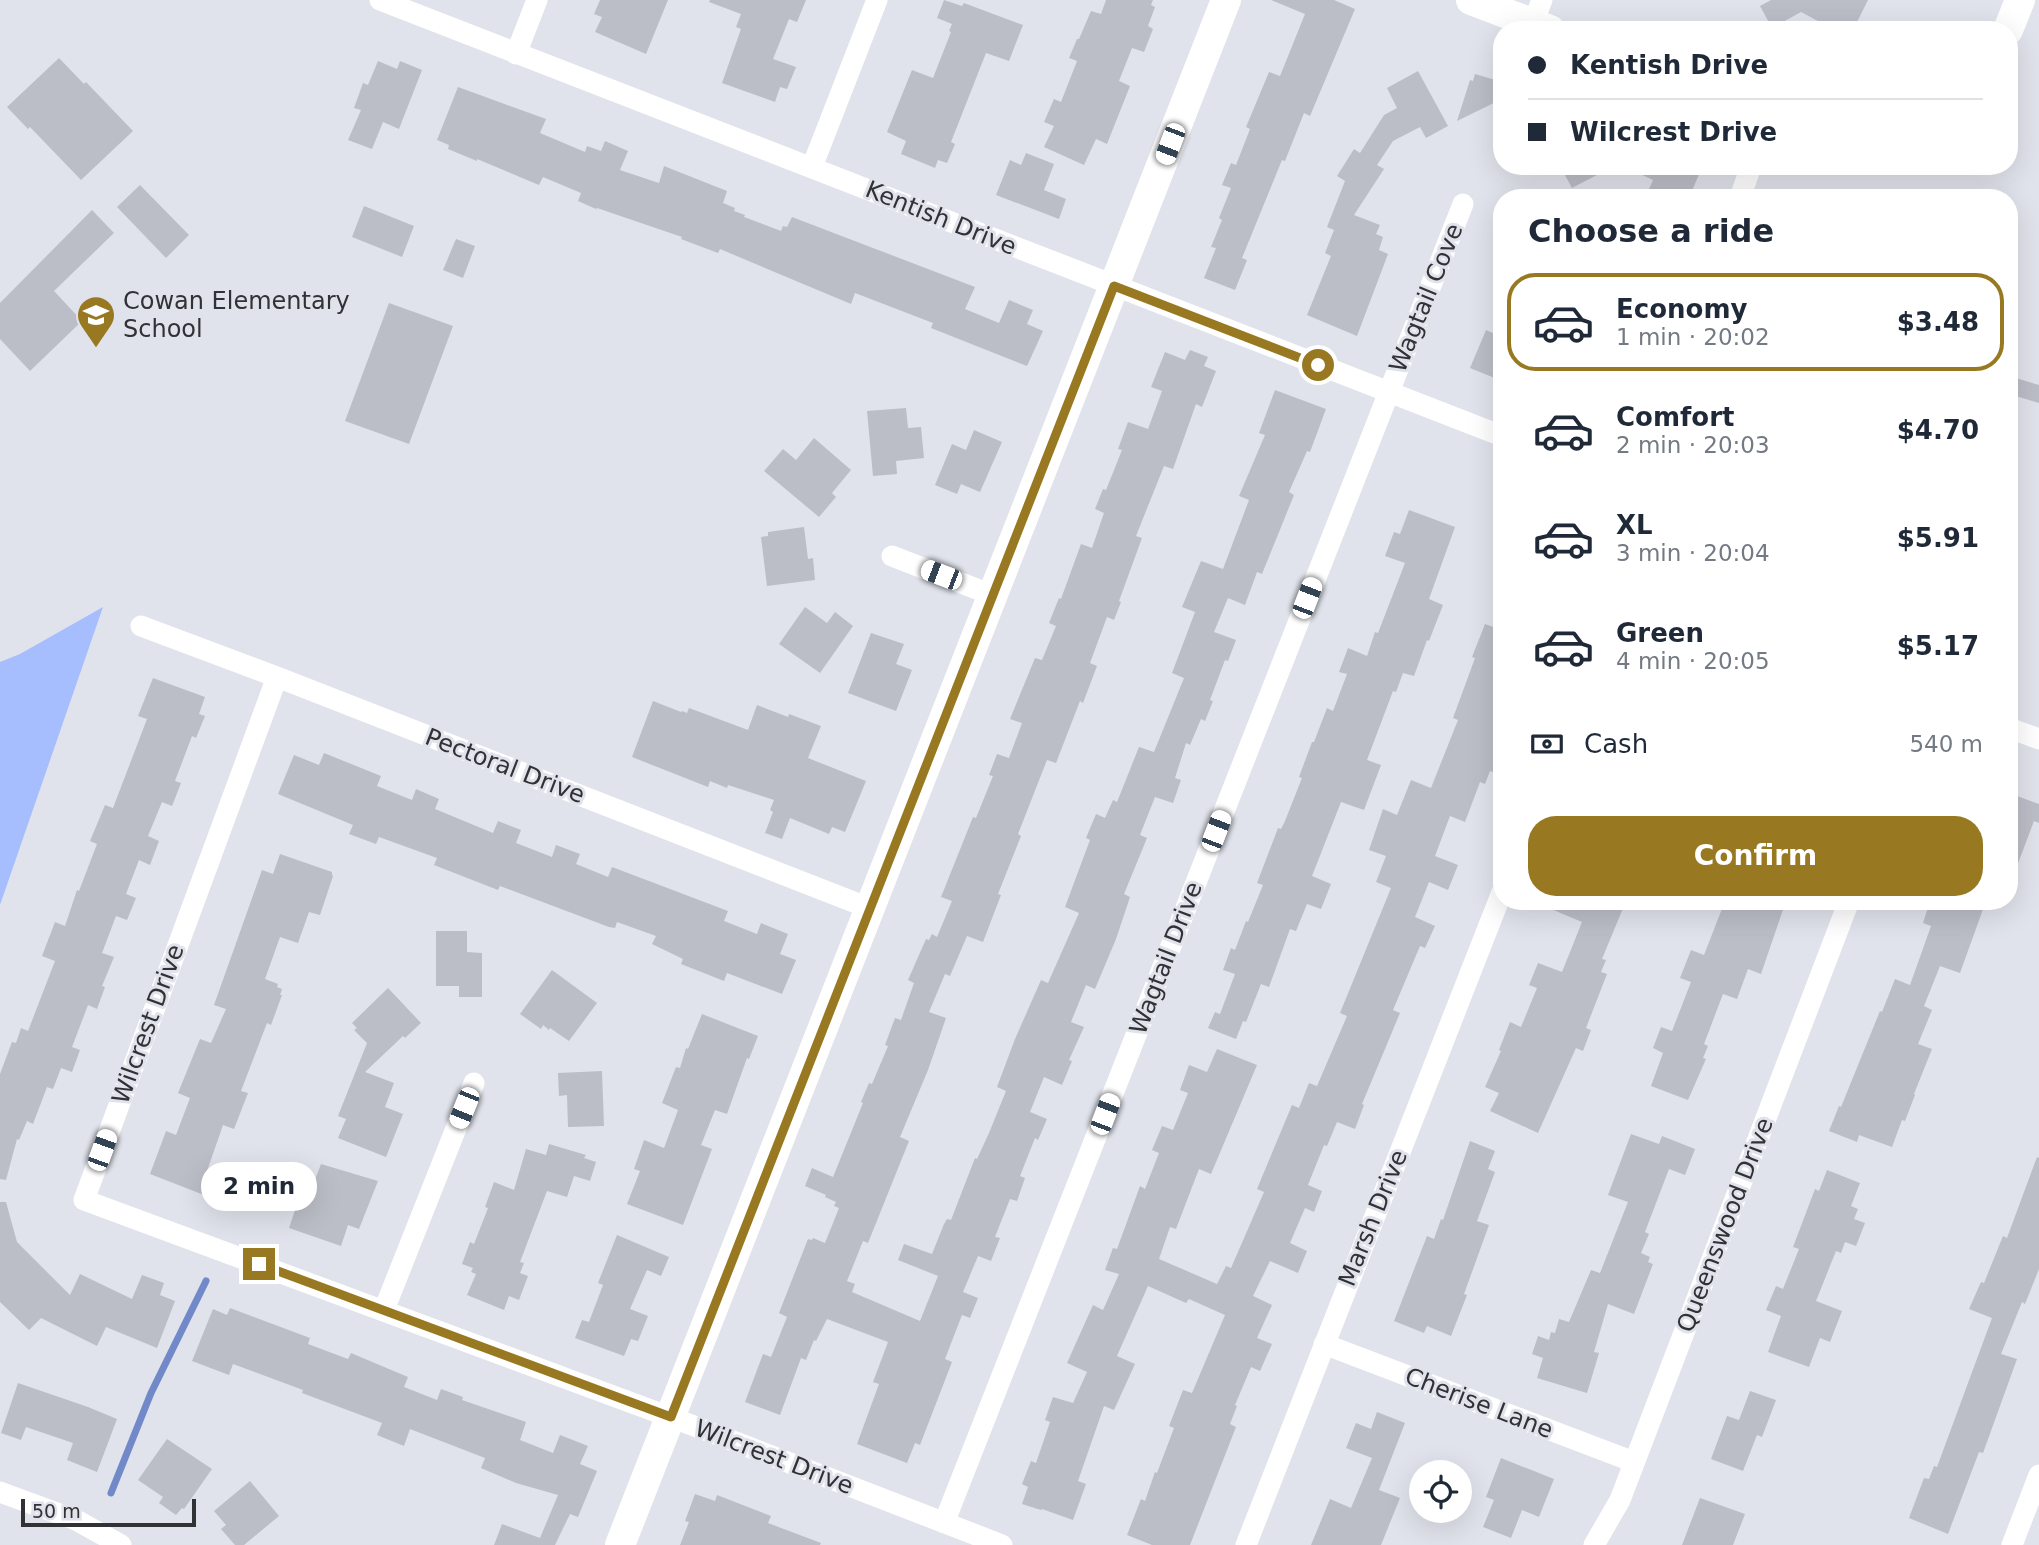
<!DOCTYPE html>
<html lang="en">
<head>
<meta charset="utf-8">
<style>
  body { margin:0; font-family:"DejaVu Sans",sans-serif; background:#f6f6f7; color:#1f2937; height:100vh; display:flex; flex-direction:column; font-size:26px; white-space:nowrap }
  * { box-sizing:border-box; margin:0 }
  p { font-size:23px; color:#747a83 }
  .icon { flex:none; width:38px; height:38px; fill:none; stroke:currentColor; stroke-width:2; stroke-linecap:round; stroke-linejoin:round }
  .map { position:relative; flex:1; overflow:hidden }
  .details { position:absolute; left:1493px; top:189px; width:525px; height:721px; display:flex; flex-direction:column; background:#fff; border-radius:28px; box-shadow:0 7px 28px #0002 }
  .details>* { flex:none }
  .guide { position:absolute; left:1493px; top:21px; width:525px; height:154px; border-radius:28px; box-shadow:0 7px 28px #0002; display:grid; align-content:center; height:154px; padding:0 35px; background:#fff }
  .tools { position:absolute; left:1409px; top:1460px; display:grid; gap:14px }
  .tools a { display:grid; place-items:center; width:63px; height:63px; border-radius:50%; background:#fff; box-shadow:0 7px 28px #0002; font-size:35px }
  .scale { position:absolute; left:21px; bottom:18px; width:175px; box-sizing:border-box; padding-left:7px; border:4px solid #313235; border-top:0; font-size:19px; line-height:24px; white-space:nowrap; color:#313235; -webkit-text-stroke:5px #e0e3eb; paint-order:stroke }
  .end { position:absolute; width:32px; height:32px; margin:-16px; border:9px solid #987922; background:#fff; box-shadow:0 0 0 4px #fff }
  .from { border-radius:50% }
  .bubble { position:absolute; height:49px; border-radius:24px; background:#fff; box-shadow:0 7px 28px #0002; font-size:23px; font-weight:600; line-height:49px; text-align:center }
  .car { position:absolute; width:21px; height:42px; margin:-21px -10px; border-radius:9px; box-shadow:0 0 5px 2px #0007; background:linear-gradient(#fff 24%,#345 0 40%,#fff 0 76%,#345 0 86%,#fff 0) }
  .guide b { display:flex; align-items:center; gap:24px; height:66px; font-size:26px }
  .guide b+b { border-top:2px solid #e0e1e3 }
  .guide i { width:18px; height:18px; background:#1f2937 }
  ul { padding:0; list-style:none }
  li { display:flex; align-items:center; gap:21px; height:98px; margin:0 14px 10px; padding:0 21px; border:4px solid transparent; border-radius:28px }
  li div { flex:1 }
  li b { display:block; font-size:26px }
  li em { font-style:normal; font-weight:600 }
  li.active { border-color:#987922 }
  li>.icon { width:63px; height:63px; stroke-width:1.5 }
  h2 { padding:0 35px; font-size:32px; line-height:84px }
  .pay { display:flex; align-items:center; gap:18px; height:77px; padding:0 35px; font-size:26px }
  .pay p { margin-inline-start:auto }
  .button { display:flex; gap:14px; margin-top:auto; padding:14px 35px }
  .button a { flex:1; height:80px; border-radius:28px; background:#987922; color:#fff; font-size:28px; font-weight:600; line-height:80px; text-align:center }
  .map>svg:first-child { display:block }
  .green { fill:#a6befd }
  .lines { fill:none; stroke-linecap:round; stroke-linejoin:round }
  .stream { stroke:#7289c9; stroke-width:7 }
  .building { fill:#bbbec6 }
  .street { stroke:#fff; stroke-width:21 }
  .secondary { stroke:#fff; stroke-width:30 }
  .route { stroke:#987922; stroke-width:9 }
  .labels { text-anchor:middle; stroke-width:6; stroke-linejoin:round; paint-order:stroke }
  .street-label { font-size:24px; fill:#313235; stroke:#e0e3eb }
  .poi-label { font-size:24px; fill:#313235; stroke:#e0e3eb; text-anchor:start }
</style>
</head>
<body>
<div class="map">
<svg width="2039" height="1545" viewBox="0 0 2039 1545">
  <rect width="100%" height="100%" fill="#e0e3eb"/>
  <path class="green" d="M103 607 0 905V662L20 654Z"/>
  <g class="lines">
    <path class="stream" d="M111 1493 151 1393 206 1281"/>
  </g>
  <path class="building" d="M600 0H668L646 54 595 32 602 17 594 14Z
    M710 0H806L797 22 789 19 773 59 796 67 787 89 780 87 775 102 722 83 741 29 736 27 741 14 709 2Z
    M944 0 962 6 964 3 1023 25 1009 61 986 53 951 142 955 144 947 163 938 160 935 168 901 154 906 141 887 132 912 70 933 78 951 32 949 31 952 24 937 18Z
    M1106 0H1153L1151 5 1155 7 1148 26 1153 29 1144 52 1132 48 1119 81 1130 86 1107 144 1096 139 1084 165 1044 147 1054 126 1044 122 1054 99 1061 102 1077 61 1069 58 1077 39H1079L1091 11 1101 14Z
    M1271 0H1334L1355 9 1310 116 1304 113 1285 161 1282 160 1242 258 1247 260 1235 290 1204 278 1216 248 1211 247 1222 220 1219 218 1231 188 1222 185 1231 163 1236 165 1250 129 1246 127 1269 72 1280 76 1305 14Z
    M1771 0H1868L1853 30H1835L1801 12 1772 28 1760 6Z
    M59 58 84 84 86 82 133 131 81 180 30 127 28 129 7 107Z
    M378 61 397 69 400 61 422 70 399 129 383 122 372 149 348 140 361 110 354 108 363 83 368 85Z
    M1418 71 1448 126 1426 138 1420 127 1393 141 1377 165 1384 169 1354 215 1380 225 1376 234 1383 237 1379 250 1388 254 1357 336 1307 315 1331 256 1325 253 1334 230 1327 227 1345 181 1337 176 1354 149 1360 153 1384 115 1397 108 1387 88Z
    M1475 74 1502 82V99L1457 121 1470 80 1473 81Z
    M458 87 546 119 540 133 585 152 587 146 601 151 605 141 628 151 620 170 659 183 664 166 727 191 723 203 735 208 734 211 745 215 744 217 781 231 783 226 787 227 792 217 975 287 965 309 999 323 1009 300 1033 310 1027 324 1043 331 1027 366 931 328 933 323 855 293 851 304 720 249 718 253 681 239 682 237 597 208 596 209 578 201 581 193 543 177 539 185 477 159V161L448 149 449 145 437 140Z
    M1026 153 1054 164 1044 190 1066 199 1059 219 996 195 1010 160 1021 165Z
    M1560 166H1614L1572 188Z
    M1623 166H1686L1700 172 1689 198H1645L1653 180Z
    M140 185 189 235 166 258 117 207Z
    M364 206 414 226 402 257 352 237Z
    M92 210 114 233 54 291 82 321 30 371 0 339V303Z
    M456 239 475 246 463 278 443 270Z
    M389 303 453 326 409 444 345 421Z
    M1486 330 1502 337V381L1470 368Z
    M1190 350 1208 357 1204 366 1216 371 1202 407 1196 404 1173 469 1164 466 1136 536 1142 538 1119 601 1121 602 1114 620 1107 617 1090 663 1097 666 1083 703 1080 701 1056 763 1047 760 1018 834 1021 836 998 894 1001 895 983 942 967 936 950 976 945 974 929 1012 946 1018 928 1070 900 1137 909 1141 868 1243 863 1241 847 1281 855 1284 852 1292 920 1321 938 1276 898 1260 904 1244 932 1254 944 1224 947 1219 951 1220 975 1158 977 1159 989 1133 1006 1091 997 1087 1015 1039 1041 980 1048 983 1079 913 1065 907 1090 840 1086 838 1096 814 1105 818 1113 800 1117 802 1139 747 1154 752 1184 678 1172 673 1195 612 1182 607 1201 561 1223 569 1249 500 1239 496 1265 435 1259 433 1275 390 1326 409 1310 452 1307 451 1289 492 1294 495 1262 574 1257 572 1245 605 1228 598 1214 632 1236 640 1228 661 1225 660 1210 700 1213 701 1205 721 1201 719 1190 745 1186 743 1175 778 1181 780 1173 803 1155 797 1140 835 1147 838 1124 894 1130 897 1116 939 1095 989 1086 985 1071 1022 1084 1027 1069 1060 1072 1061 1062 1085 1044 1077 1030 1112 1047 1119 1038 1140 1035 1138 1020 1176 1025 1178 1017 1201 1010 1199 995 1237 1000 1238 991 1261 978 1256 963 1292 978 1298 970 1318 962 1315 945 1359 952 1362 920 1445 915 1443 907 1463 857 1444 879 1384 873 1382 888 1342 827 1319 816 1341 814 1340 806 1360 801 1358 780 1415 745 1402 763 1354 771 1357 787 1317 779 1313 808 1239 812 1240 813 1238 825 1243 839 1208 834 1206 836 1202 825 1197 826 1195 805 1186 812 1168 833 1177 863 1103 861 1102 869 1083 872 1084 888 1046 885 1045 895 1018 901 1020 914 983 908 980 926 939 929 940 932 934 937 937 952 901 941 897 973 817 976 818 993 776 989 775 997 754 1009 758 1022 723 1010 719 1035 658 1042 660 1056 626 1049 623 1059 598 1061 599 1081 544 1092 548 1104 513 1095 509 1103 489 1106 490 1122 450 1118 449 1128 422 1148 429 1162 391 1151 387 1165 352 1185 360Z
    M2009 376 2039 385V403L2009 394Z
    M906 408 908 428 921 427 924 458 896 461 897 474 873 476 867 411Z
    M974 430 1002 442 980 492 961 484 957 494 935 485 952 444 966 450Z
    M814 438 851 470 832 493 836 497 819 517 764 471 783 449 796 460Z
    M1409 510 1455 527 1429 599 1443 605 1429 641 1427 640 1414 676 1403 673 1396 692 1393 691 1367 760 1381 765 1364 810 1341 802 1332 825 1312 876 1331 884 1321 909 1307 904 1296 931 1290 929 1269 987 1261 984 1246 1022 1243 1021 1236 1039 1208 1028 1215 1012 1220 1014 1235 974 1223 970 1231 948 1235 950 1246 921 1248 922 1263 885 1257 883 1278 828 1281 829 1285 821 1302 778 1299 777 1312 742H1314L1327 708 1333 711 1347 674 1339 672 1348 648 1367 656 1375 632 1378 633 1405 563 1385 556 1394 532 1400 534Z
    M804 527 808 559 813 558 815 580 767 586 761 537 768 536V532Z
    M805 607 827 623 835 612 853 626 820 673 779 644Z
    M1485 624 1502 630V758L1495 773 1490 771 1485 784 1480 782 1465 822 1450 816 1435 856 1458 865 1448 890 1429 882 1415 917 1435 926 1425 948 1420 946 1393 1010 1400 1013 1362 1104 1364 1105 1355 1129 1337 1122 1327 1146 1324 1145 1308 1185 1322 1191 1314 1212 1305 1208 1290 1243 1307 1251 1298 1273 1270 1261 1253 1296 1272 1305 1257 1338 1272 1344 1260 1371 1251 1367 1235 1405 1237 1406 1230 1424 1236 1427 1190 1545H1152L1127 1535 1141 1499 1145 1501 1155 1472 1157 1473 1174 1428 1169 1426 1183 1390 1192 1393 1225 1315 1189 1299 1186 1303 1148 1286 1117 1356 1135 1364 1114 1410 1104 1406 1078 1481 1086 1484 1073 1520 1042 1509 1041 1510 1022 1504 1028 1487 1022 1484 1031 1461 1036 1463 1050 1422 1045 1420 1053 1397 1073 1403 1087 1372 1067 1363 1093 1305 1103 1310 1119 1274 1105 1270 1113 1248 1117 1249 1140 1186 1145 1189 1159 1153 1152 1150 1162 1126 1173 1130 1188 1093 1180 1090 1189 1065 1207 1072 1217 1049 1257 1065 1211 1174 1199 1169 1176 1229 1170 1227 1159 1259 1217 1284 1226 1266 1231 1268 1264 1192 1257 1189 1292 1105 1299 1108 1309 1083 1317 1086 1347 1016 1340 1013 1391 888 1376 882 1386 856 1369 850 1383 809 1397 815 1411 780 1431 788 1458 720 1453 718 1475 658 1472 657Z
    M871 633 904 644 896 664 912 670 896 711 848 693Z
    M153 678 205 697 199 714 205 716 196 738 192 736 175 781 181 783 172 806 162 802 148 836 159 841 150 865 139 860 126 894 136 898 127 920 116 916 102 953 114 957 102 986 105 987 97 1009 88 1005 72 1047 80 1050 72 1072 61 1068 53 1089 47 1087 33 1124 27 1121 19 1140 17 1139 6 1180 0 1179V1074L12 1042 16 1043 21 1028 28 1031 55 961 42 956 55 922 65 926 77 890 79 891 97 844 90 841 105 805 113 808 147 719 138 716Z
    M653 701 681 712 682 711 687 713 689 708 748 730 757 705 788 717 789 714 821 726 808 758 866 781 845 832 832 827 829 834 790 818 782 839 765 833 773 812 770 810 774 800 728 785 727 788 710 781 708 787 632 757Z
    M324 753 381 776 377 786 412 800 416 789 439 799 435 809 493 833 498 821 521 830 516 843 552 857 556 845 580 854 576 864 608 877 612 867 728 911 724 921 757 934 761 923 788 934 780 954 796 960 782 994 727 973 724 981 681 964 683 959 652 944 656 936 617 922 615 928 609 927 500 886 498 890 434 865 437 858 379 837 376 844 349 834 353 825 278 794 294 755 319 765Z
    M2009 793 2039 804V823L2034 821 2011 882H2009Z
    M280 854 332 872V875L333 876 320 915 309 912 298 943 280 937 265 979 278 984 277 987 282 989 280 995H282L271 1025 267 1023 241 1091 248 1093 234 1129 223 1125 206 1174 211 1177 204 1195 150 1174 166 1131 176 1135 190 1098 178 1093 200 1039 211 1043 226 1009 214 1005 262 870 273 874Z
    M1532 901H1626L1602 959 1606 960 1601 972 1607 974 1586 1028 1591 1030 1583 1051 1576 1048 1538 1133 1490 1111 1499 1093 1485 1087 1501 1051 1499 1050 1510 1022 1521 1027 1537 988 1529 985 1538 963 1562 972 1582 922Z
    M1725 901H1786L1761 974 1748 969 1737 999 1723 994 1704 1044 1708 1046 1703 1058 1706 1059 1688 1100 1651 1086 1663 1053 1653 1048 1661 1027 1672 1031 1691 982 1680 978 1691 950 1704 955Z
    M1930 901H1986L1960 973 1940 966 1924 1006 1932 1010 1918 1044 1932 1049 1914 1094 1915 1095 1905 1121 1902 1120 1892 1147 1859 1135 1857 1142 1829 1131 1839 1106 1841 1107 1880 1011 1882 1012 1895 979 1910 985 1931 926 1923 923Z
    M436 931H467V952L482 953V997H459V986H436Z
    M552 970 597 1003 569 1041 550 1028 549 1030 543 1025 541 1029 520 1014Z
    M388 988 421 1023 405 1038 403 1036 365 1072 394 1083 385 1107 403 1114 386 1157 338 1138 346 1119 338 1116 367 1043 354 1030 357 1028 352 1023Z
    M702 1014 758 1036 749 1059 747 1058 727 1114 715 1110 701 1145 712 1149 683 1225 627 1204 640 1171 634 1169 644 1140 664 1148 678 1110 662 1103 676 1067 680 1068 686 1048 688 1049Z
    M602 1071 604 1126 568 1127 567 1095 559 1096 558 1073Z
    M1631 1134 1659 1144 1662 1136 1695 1149 1685 1175 1669 1169 1645 1232 1649 1234 1641 1253 1650 1257 1648 1262 1653 1264 1634 1314 1608 1304 1594 1352 1599 1353 1587 1393 1537 1378 1543 1358 1532 1354 1538 1336 1549 1340 1551 1332 1555 1333 1559 1319 1569 1322 1591 1270 1600 1273 1628 1202 1608 1195Z
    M1470 1141 1495 1151 1488 1169 1495 1172 1477 1221 1489 1225 1464 1294 1467 1295 1451 1336 1427 1326 1424 1333 1394 1321 1427 1236 1434 1239 1441 1219 1443 1220Z
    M549 1144 586 1155 584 1158 596 1162 590 1181 574 1176 567 1197 547 1191 520 1262 524 1263 520 1273 528 1276 519 1300 509 1296 504 1310 467 1295 476 1274 471 1272 473 1268 462 1264 470 1242 474 1244 488 1208 485 1207 494 1182 514 1190 526 1149 546 1155Z
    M2037 1157 2039 1158V1269L2025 1304 2022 1302 2001 1354 2017 1359 1983 1453 1979 1452 1948 1534 1909 1518 1924 1478 1929 1479 1934 1466 1937 1467 1992 1318 1969 1309 1981 1282 1984 1283 2003 1236 2007 1238Z
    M321 1164 378 1181 359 1229 348 1225 341 1246 289 1228 299 1198 307 1201Z
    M1827 1170 1860 1183 1851 1206 1858 1209 1854 1219 1865 1223 1856 1246 1845 1242 1841 1253 1836 1251 1816 1301 1842 1311 1830 1342 1820 1338 1809 1367 1768 1352 1781 1316 1766 1310 1776 1286 1783 1289 1799 1249 1793 1247 1815 1189 1819 1191Z
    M0 1202H6L17 1242 70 1295 80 1274 132 1299 142 1275 164 1283 160 1295 175 1301 157 1348 106 1327 97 1346 41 1318 29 1330 0 1302Z
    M617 1235 669 1257 661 1276 647 1270 630 1309 648 1316 638 1341 631 1339 624 1356 575 1338 582 1320 589 1322 603 1285 598 1283Z
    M230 1308 310 1338 308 1344 348 1359 351 1353 408 1377 404 1387 437 1400 441 1389 463 1397 462 1400 526 1422 520 1440 553 1453 560 1435 588 1446 580 1464 597 1471 578 1517 570 1514 555 1545H494L502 1524 540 1538 558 1495 516 1483 481 1468 485 1458 410 1429 404 1446 377 1435 382 1423 302 1393 303 1390 233 1364 229 1375 192 1361 213 1309 227 1315Z
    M18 1383 88 1407 117 1419 97 1472 67 1460 73 1443 26 1427 21 1440 1 1433Z
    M1750 1391 1776 1400 1762 1437 1757 1435 1743 1471 1711 1459 1727 1416 1739 1420Z
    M1377 1412 1405 1423 1379 1490 1400 1498 1381 1545H1311L1330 1499 1351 1508 1372 1458 1346 1448 1356 1423 1371 1429Z
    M167 1439 212 1469 184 1509 182 1508 176 1515 159 1503 163 1497 138 1480Z
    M1501 1458 1554 1479 1539 1517 1522 1510 1511 1538 1483 1527 1494 1500 1486 1497Z
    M250 1481 279 1516 244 1545H235L221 1529 226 1525 214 1511Z
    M695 1494 715 1501 717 1495 771 1516 768 1523 821 1543 820 1545H680L689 1522 685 1521Z
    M1700 1498 1745 1514 1733 1545H1682Z"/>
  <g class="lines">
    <path class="street" d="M380 0 1502 436
      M1533 23 1542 0
      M516 54 537 0
      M812 167 877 0
      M1740 198 1751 166
      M892 556 992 595
      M141 626 277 677 869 908
      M277 677 84 1200 697 1427 1002 1545
      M2009 728 2039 739
      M384 1310 474 1083
      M1324 1344 1634 1462
      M0 1492 76 1520 121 1545
      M944 1523 1463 204
      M1246 1545 1502 892
      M1594 1545 1620 1500 1849 901
      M2012 1545 2039 1475"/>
    <path class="secondary" d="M1471 0 1550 30
      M2008 30 2020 0
      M620 1545 1226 0"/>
  </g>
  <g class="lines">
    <path class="route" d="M259 1264 671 1417 1114 286 1318 365"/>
  </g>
  <defs>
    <symbol id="school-pin" viewBox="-11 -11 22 30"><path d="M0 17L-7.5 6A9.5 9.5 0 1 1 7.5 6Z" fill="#987922" stroke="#e0e3eb"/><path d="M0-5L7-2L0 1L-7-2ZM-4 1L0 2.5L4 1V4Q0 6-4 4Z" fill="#fff"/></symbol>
  </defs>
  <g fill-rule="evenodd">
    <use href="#school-pin" x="74" y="293" width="44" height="60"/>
  </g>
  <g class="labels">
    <g class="street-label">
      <text transform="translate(941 218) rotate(22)" y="8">Kentish Drive</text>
      <text transform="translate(1426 298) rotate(-68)" y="8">Wagtail Cove</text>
      <text transform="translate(505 766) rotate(21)" y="8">Pectoral Drive</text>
      <text transform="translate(1166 958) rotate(-69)" y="8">Wagtail Drive</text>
      <text transform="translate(148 1024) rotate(-70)" y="8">Wilcrest Drive</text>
      <text transform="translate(1373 1218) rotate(-68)" y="8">Marsh Drive</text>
      <text transform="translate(1725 1225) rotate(-69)" y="8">Queenswood Drive</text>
      <text transform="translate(1479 1403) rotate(21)" y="8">Cherise Lane</text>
      <text transform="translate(774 1457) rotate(21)" y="8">Wilcrest Drive</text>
    </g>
    <g class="poi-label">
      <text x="123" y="309">Cowan Elementary<tspan x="123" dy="28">School</tspan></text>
    </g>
  </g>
</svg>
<div class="tools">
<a><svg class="icon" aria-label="locate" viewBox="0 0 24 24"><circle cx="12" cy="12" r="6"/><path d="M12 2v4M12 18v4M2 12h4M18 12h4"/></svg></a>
</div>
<div class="scale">50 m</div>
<i class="end from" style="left:1318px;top:365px"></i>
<i class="end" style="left:259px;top:1264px"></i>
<div class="bubble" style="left:201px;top:1162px;width:116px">2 min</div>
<i class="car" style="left:1170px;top:144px;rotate:201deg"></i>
<i class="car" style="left:941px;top:575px;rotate:291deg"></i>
<i class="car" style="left:1307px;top:598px;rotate:21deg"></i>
<i class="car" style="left:1216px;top:831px;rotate:21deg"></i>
<i class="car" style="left:464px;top:1108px;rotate:202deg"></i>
<i class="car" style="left:1105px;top:1114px;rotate:21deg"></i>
<i class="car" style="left:102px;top:1150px;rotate:20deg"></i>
<div class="guide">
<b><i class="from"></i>Kentish Drive</b>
<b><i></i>Wilcrest Drive</b>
</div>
<section class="details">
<h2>Choose a ride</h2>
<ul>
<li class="active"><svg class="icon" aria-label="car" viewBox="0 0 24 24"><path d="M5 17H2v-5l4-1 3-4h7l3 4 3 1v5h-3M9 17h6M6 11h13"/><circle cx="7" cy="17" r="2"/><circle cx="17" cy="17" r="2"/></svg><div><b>Economy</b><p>1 min · 20:02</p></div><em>$3.48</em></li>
<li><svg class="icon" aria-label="car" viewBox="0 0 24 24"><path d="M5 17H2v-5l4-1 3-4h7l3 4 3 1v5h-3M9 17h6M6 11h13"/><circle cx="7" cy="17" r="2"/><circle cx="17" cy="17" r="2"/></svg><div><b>Comfort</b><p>2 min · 20:03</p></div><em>$4.70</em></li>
<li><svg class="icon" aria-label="car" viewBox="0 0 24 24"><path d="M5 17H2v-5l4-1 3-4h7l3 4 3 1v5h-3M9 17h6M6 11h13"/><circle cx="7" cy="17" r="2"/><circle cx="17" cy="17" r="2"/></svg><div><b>XL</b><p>3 min · 20:04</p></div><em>$5.91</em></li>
<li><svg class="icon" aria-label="car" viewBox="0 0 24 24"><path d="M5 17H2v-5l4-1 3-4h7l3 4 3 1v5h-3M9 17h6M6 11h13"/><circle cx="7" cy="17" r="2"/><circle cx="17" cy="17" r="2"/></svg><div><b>Green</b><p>4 min · 20:05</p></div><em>$5.17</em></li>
</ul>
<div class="pay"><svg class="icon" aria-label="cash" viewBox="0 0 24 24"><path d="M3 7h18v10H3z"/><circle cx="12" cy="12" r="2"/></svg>Cash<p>540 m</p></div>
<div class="button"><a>Confirm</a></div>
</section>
</div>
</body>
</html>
